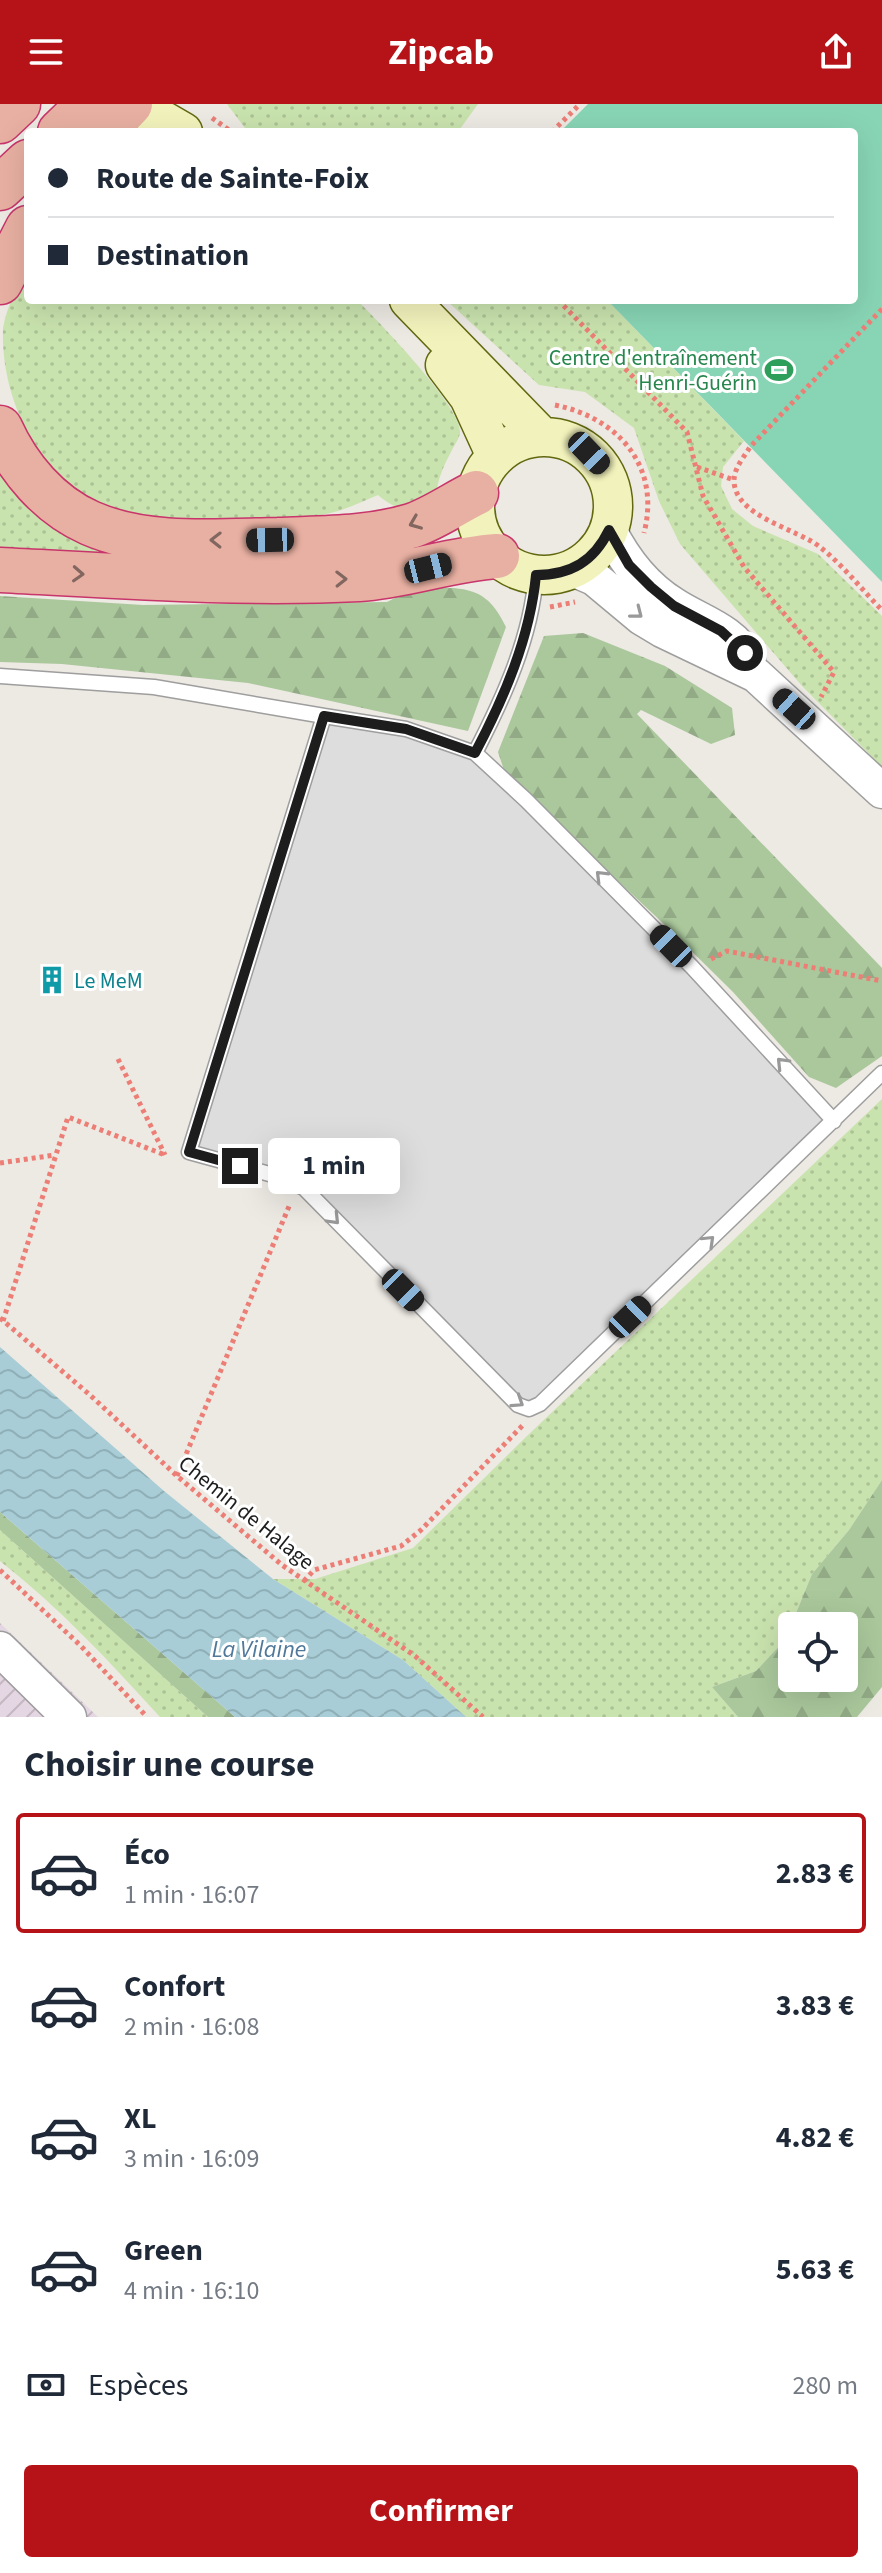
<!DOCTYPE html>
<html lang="fr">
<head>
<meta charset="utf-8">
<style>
  body { margin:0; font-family:"Source Sans 3",sans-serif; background:#f2f2f3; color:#1f2937; height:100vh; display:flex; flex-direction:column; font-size:30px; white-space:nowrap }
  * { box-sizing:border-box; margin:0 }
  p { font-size:26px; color:#747a83 }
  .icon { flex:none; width:44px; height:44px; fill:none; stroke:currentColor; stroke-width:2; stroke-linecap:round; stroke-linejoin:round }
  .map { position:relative; height:1613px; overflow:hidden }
  .sheet { display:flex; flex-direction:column; background:#fff; flex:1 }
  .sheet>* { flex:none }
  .hud { position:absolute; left:24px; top:24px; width:834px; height:176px; border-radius:8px; box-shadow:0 8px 32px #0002; display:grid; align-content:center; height:176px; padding:0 24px; background:#fff }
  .controls { position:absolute; left:778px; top:1508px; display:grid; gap:16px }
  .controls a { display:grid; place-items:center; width:80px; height:80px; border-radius:8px; background:#fff; box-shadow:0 8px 32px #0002; font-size:40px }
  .end { position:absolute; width:36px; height:36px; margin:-18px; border:10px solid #1d1d1d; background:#fff; box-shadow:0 0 0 4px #fff }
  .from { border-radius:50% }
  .bubble { position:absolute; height:56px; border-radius:8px; background:#fff; box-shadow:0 8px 32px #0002; font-size:26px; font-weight:700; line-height:56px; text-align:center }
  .car { position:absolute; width:24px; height:48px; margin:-24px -12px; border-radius:10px; box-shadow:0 0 6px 2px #0007; background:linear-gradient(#222 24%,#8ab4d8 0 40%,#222 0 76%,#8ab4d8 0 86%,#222 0) }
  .hud b { display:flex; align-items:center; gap:28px; height:76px; font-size:30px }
  .hud b+b { border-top:2px solid #e0e1e3 }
  .hud i { width:20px; height:20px; background:#1f2937 }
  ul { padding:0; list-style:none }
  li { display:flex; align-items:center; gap:24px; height:120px; margin:0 16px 12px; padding:0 8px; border:4px solid transparent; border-radius:8px }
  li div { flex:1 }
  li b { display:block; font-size:30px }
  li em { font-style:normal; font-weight:700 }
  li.on { border-color:#b61318 }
  li>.icon { width:72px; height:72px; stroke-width:1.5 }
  h2 { padding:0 24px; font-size:36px; line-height:96px }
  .pay { display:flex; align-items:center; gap:20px; height:88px; padding:0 24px; font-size:30px }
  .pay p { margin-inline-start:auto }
  .cta { display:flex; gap:16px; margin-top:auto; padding:16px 24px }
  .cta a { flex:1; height:92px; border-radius:8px; background:#b61318; color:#fff; font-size:32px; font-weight:700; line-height:92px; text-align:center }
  header { display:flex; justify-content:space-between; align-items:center; height:104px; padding:0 24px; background:#b61318; color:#fff; font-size:36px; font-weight:700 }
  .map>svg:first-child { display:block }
  .industrial { fill:url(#industrial-furrows) }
  .grass { fill:url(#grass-dots) }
  .forest { fill:url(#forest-firs); fill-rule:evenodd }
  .pitch { fill:#88d5b5 }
  .parking { fill:#ddd }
  .water { fill:url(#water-waves) }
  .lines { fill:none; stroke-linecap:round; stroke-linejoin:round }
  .service-casing { stroke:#9e9e9e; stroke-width:17 }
  .tertiary-casing { stroke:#9e9e9e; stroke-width:37 }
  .secondary-casing { stroke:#61680f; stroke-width:41 }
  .trunk-casing { stroke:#c7356b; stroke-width:47 }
  .path { stroke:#ec7e76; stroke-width:5; stroke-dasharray:4 4; stroke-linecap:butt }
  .service { stroke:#fff; stroke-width:14 }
  .tertiary { stroke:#fff; stroke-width:34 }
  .secondary { stroke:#f2f3bc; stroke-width:38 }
  .trunk { stroke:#e8b0a2; stroke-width:44 }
  .oneway { stroke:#826660 }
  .oneway2 { stroke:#999 }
  .route { stroke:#1d1d1d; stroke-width:10 }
  .labels { text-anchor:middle; stroke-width:6; stroke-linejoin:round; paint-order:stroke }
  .leisure-label { font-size:22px; fill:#27864d; stroke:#fff; text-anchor:end }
  .culture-label { font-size:22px; fill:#0d838f; stroke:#fff; text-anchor:start }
  .street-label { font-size:22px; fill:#1d1d1d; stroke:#fff }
  .water-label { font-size:24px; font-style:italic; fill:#50789b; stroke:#fff }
</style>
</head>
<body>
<header><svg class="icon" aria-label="menu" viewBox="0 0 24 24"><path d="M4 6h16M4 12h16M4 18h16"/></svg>Zipcab<svg class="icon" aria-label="share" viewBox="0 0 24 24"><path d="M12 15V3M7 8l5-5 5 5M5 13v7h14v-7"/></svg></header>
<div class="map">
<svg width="882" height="1613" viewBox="0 0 882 1613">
  <defs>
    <pattern id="industrial-furrows" width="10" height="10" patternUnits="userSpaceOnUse" patternTransform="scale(2)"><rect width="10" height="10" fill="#e5d6e3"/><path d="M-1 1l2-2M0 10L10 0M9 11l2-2" fill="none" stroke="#c4b7c2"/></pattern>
    <pattern id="grass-dots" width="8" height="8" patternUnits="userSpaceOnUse" patternTransform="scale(2)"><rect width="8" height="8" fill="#c9e3ae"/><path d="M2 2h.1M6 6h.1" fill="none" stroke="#acc295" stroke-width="1.8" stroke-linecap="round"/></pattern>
    <pattern id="forest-firs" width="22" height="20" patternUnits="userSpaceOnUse" patternTransform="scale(2)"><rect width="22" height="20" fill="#aac89c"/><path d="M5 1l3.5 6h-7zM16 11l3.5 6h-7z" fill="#92ab86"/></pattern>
    <pattern id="water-waves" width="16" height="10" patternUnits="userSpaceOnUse" patternTransform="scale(2)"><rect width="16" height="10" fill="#a8cdd7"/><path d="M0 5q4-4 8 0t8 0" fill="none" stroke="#90b0b8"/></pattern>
  </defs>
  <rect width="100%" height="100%" fill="#ede9e3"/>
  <path class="industrial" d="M0 1519 98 1613H0Z"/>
  <path class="grass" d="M227 0H478L460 25 461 28H248Z
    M28 162V196H357C377 216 463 304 460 329 459 335 455 340 452 346 444 361 437 376 436 393 410 404 401 411 378 391 365 396 352 403 338 407 294 420 245 415 199 415 178 415 152 418 132 414 51 395 0 306 3 224 7 201 18 182 28 162Z
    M446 196H607L744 337 723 363 721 382 732 405 753 422 818 450 882 512V663L802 582 680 440 659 397 634 324 585 288 539 281Z
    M0 349 126 445 118 464 0 457Z
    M882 995V1376L849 1426 812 1470 785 1536 756 1567 712 1583 738 1613H466L403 1556 273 1475H315L413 1444 527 1332Z
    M0 1426 208 1613H160C110 1558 59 1503 0 1457Z"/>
  <path class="forest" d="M417 483C461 485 485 478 506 523L468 627 248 579 62 560 0 558V492L143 501 387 498Z
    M583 529 665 562 732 604 735 631 711 640 641 606 637 610 882 864V952L836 984 809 973 733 888 666 822 506 672 498 648 544 532Z
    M882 1376V1583L857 1613H738L712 1583 756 1567 785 1536 812 1470 849 1426ZM844 1522V1574H792V1522Z
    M0 1408 235 1613H208L0 1426Z"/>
  <path class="pitch" d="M588 0H882V478L607 196H854V28H560Z"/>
  <path class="parking" d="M324 612 475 649 834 1017 529 1305 304 1084 189 1048Z"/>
  <path class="water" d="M0 1243 164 1387 273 1475 403 1556 466 1613H235L0 1408Z"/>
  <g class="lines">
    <defs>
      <path id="service" d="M0 572 154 583 324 612
        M475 649C504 593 531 534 536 471
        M834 1017 692 863 526 696 475 649 406 625 324 612 189 1048 273 1071 304 1084 518 1301 529 1305 540 1300 882 969"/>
      <path id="tertiary" d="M609 426C624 456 645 483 674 501 700 518 733 526 748 556
        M573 465 594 474 642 514 662 526 756 571 882 687
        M0 1545 69 1613"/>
      <path id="secondary" d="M135 0 183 28
        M409 196 542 333
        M445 261 469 293 496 352
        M475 402a69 69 0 1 1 138 0a69 69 0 1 1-138 0Z"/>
      <path id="trunk" d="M0 17 18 0
        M60 28 89 0
        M103 28 130 0
        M0 84 28 58
        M0 178 28 124
        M0 324C18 364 49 401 90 419 147 444 217 437 278 436 323 434 367 435 411 422 433 415 455 399 476 389
        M0 466C119 472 240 481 359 475 406 472 450 455 497 452"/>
    </defs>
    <use href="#service" class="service-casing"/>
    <use href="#tertiary" class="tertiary-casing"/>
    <use href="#secondary" class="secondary-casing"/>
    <use href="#trunk" class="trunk-casing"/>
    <path class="path" d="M212 14 232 28
      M552 28 580 0
      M558 196 687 328 703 392 744 463 834 568 821 593
      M882 205 750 343C744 353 734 364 734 377 735 413 798 425 820 443 843 461 862 486 882 506
      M555 301C619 314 661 363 644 429
      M697 363 734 376
      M550 503 575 498
      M711 855 727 847 882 877
      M118 955 165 1051
      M0 1059 55 1051
      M0 1214 90 1291 177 1372 282 1461 415 1552 483 1613
      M3 1217 68 1013 165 1051
      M177 1372 290 1100
      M0 1466 81 1542 147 1613
      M304 1477 314 1466 401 1442 421 1426 523 1321"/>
    <use href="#service" class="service"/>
    <use href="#tertiary" class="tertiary"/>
    <use href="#secondary" class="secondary"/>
    <use href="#trunk" class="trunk"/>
  </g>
  <defs><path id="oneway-chevron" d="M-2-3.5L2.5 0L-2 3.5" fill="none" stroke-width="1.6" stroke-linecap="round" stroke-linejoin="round" transform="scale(2)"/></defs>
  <g class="oneway">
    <use href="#oneway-chevron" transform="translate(415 419) rotate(158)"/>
    <use href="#oneway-chevron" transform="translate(216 436) rotate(-179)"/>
    <use href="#oneway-chevron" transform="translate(78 470) rotate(3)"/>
    <use href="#oneway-chevron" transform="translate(341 475) rotate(-1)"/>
  </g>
  <g class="oneway2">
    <use href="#oneway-chevron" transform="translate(637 509) rotate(38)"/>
    <use href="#oneway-chevron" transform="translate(601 772) rotate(-135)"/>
    <use href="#oneway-chevron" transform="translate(782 959) rotate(-134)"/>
    <use href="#oneway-chevron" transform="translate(334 1115) rotate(46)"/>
    <use href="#oneway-chevron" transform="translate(709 1137) rotate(-44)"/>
    <use href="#oneway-chevron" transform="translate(518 1298) rotate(33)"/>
  </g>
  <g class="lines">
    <path class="route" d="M240 1062 189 1048 324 612 406 625 475 649C504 594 530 534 536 471 571 471 594 457 609 426L629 461 651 483 674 502 721 527 745 549"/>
  </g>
  <defs>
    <symbol id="stadium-bare" viewBox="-9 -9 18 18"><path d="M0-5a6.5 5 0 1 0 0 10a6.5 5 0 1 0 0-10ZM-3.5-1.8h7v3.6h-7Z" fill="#2e9e5b" stroke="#fff" stroke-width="2.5" paint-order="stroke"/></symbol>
    <symbol id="building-bare" viewBox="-9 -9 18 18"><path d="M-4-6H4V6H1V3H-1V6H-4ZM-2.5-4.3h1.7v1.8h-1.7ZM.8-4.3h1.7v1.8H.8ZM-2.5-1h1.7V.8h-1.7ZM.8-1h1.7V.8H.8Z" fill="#0f9aa8" stroke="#fff" stroke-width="2.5" paint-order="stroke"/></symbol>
  </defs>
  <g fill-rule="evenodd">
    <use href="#stadium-bare" x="759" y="246" width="40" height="40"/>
    <use href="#building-bare" x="32" y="856" width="40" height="40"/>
  </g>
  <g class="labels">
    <g class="leisure-label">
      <text x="757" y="261">Centre d'entraînement<tspan x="757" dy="25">Henri-Guérin</tspan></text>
    </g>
    <g class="culture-label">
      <text x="74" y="884">Le MeM</text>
    </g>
    <g class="street-label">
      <text transform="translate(247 1408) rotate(39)" y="8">Chemin de Halage</text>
    </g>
    <g class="water-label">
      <text x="259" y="1553">La Vilaine</text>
    </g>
  </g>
</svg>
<div class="controls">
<a><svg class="icon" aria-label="locate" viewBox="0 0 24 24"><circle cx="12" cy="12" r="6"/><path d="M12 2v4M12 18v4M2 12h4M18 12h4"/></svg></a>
</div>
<i class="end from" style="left:745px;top:549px"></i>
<i class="end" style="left:240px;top:1062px"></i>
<div class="bubble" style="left:268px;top:1034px;width:132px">1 min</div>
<i class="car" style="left:589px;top:349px;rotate:136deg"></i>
<i class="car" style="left:270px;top:436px;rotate:269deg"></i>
<i class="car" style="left:428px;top:464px;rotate:76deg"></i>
<i class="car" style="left:794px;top:605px;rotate:312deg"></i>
<i class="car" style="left:671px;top:842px;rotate:315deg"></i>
<i class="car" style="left:403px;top:1186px;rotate:135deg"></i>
<i class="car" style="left:630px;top:1213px;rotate:46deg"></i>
<div class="hud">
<b><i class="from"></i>Route de Sainte-Foix</b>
<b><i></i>Destination</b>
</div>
</div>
<section class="sheet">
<h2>Choisir une course</h2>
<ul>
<li class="on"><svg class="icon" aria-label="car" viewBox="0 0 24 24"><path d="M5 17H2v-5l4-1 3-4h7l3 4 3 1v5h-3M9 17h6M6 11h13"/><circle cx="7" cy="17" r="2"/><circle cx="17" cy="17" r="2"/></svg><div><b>Éco</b><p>1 min · 16:07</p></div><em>2.83 €</em></li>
<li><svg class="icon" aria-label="car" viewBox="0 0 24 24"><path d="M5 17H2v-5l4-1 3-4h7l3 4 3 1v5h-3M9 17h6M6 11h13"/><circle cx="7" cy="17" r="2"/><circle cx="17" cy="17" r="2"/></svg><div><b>Confort</b><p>2 min · 16:08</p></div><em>3.83 €</em></li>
<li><svg class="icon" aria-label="car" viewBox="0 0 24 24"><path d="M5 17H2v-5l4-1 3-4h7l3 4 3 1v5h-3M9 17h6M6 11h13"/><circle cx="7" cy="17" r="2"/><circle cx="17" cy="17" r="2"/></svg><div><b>XL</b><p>3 min · 16:09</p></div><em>4.82 €</em></li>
<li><svg class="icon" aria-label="car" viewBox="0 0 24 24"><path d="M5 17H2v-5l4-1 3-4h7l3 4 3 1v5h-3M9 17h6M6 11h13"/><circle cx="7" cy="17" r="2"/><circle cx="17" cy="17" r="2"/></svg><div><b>Green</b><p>4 min · 16:10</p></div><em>5.63 €</em></li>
</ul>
<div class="pay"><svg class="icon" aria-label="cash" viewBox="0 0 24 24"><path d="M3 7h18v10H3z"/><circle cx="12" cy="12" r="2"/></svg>Espèces<p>280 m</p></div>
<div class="cta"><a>Confirmer</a></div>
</section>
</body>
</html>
